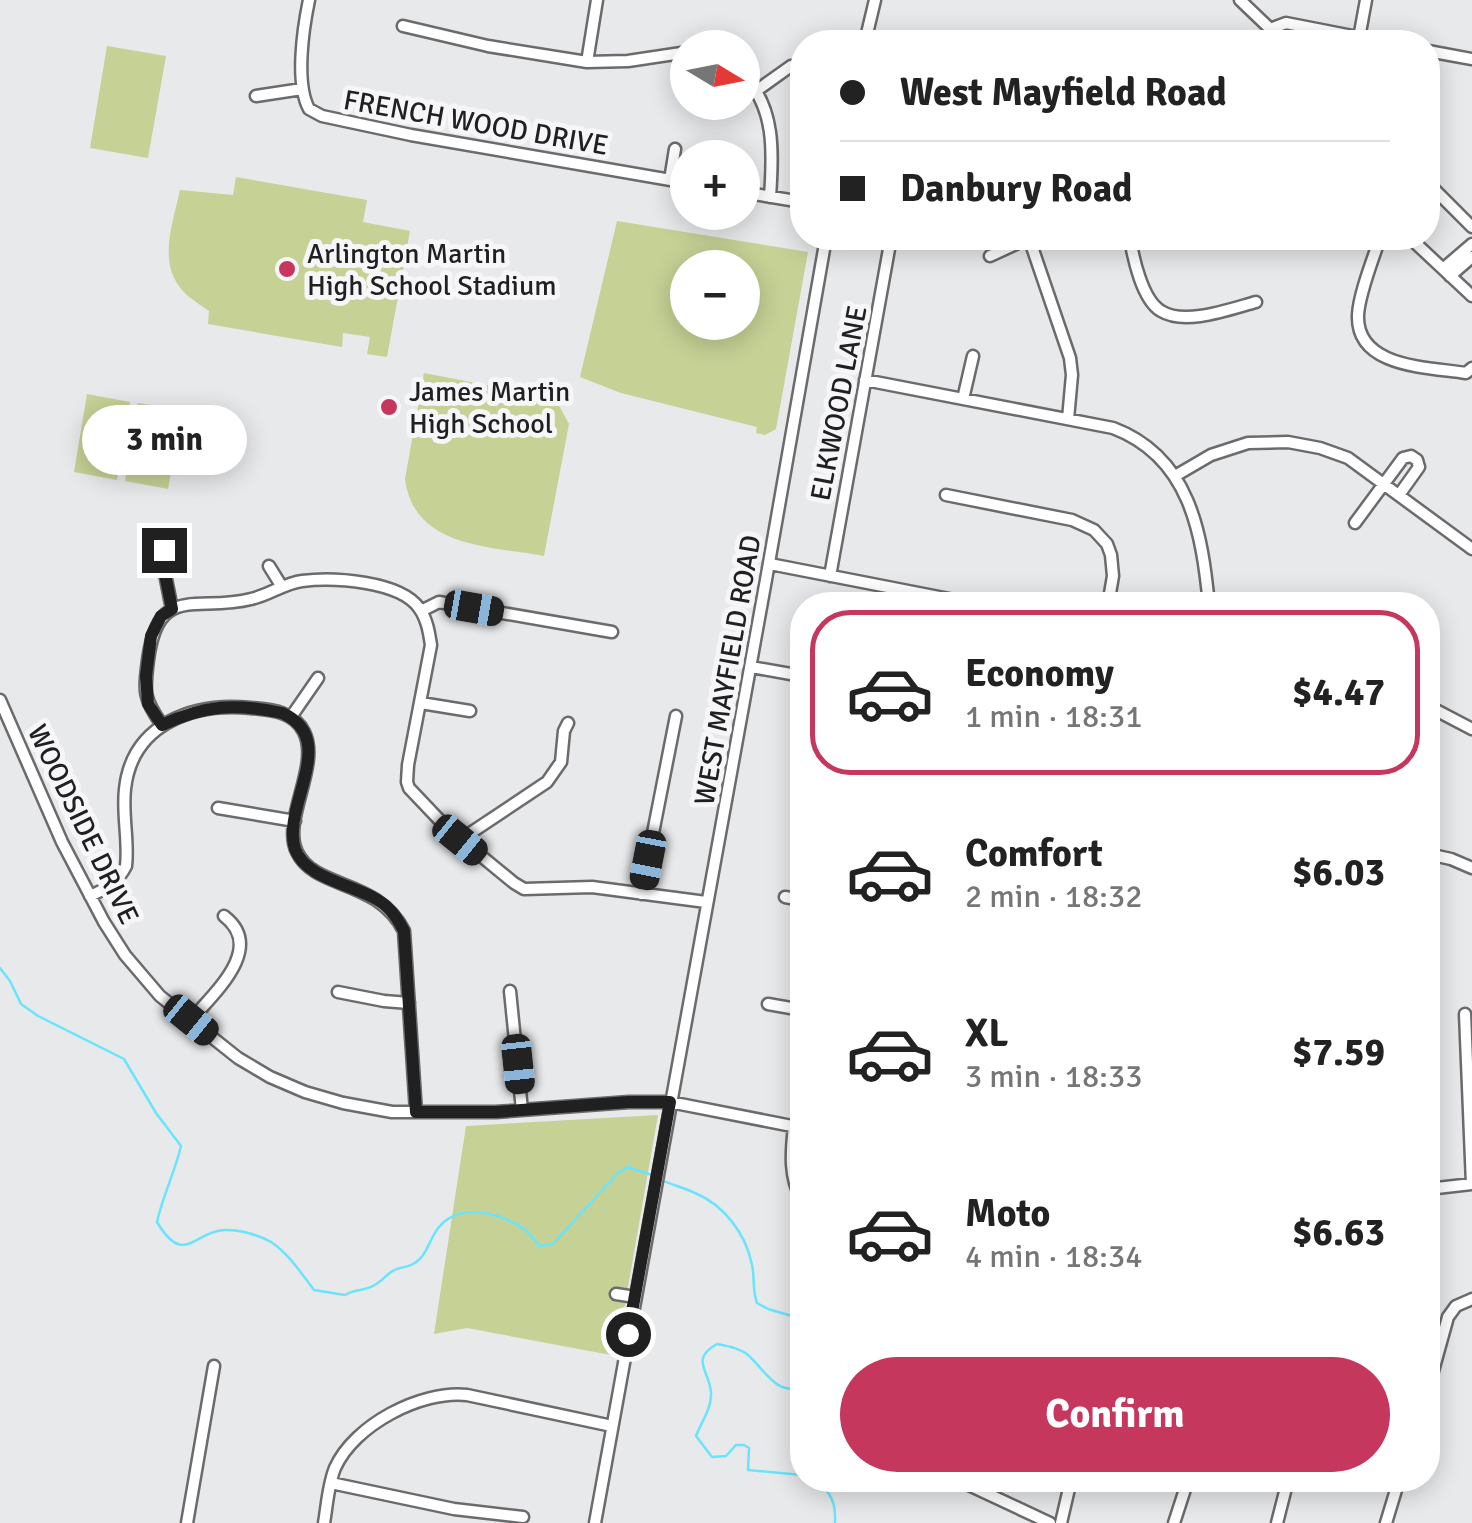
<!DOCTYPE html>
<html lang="en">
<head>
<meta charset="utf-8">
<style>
  body { margin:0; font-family:Signika,sans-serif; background:#f2f2f2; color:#222; height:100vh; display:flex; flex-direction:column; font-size:38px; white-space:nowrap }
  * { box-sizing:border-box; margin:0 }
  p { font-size:32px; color:#767676 }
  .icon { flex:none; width:55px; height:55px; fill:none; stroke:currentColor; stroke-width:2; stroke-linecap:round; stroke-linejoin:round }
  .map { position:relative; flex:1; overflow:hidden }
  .sheet { position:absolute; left:790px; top:592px; width:650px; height:900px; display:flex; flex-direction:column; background:#fff; border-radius:40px; box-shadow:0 5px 25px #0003 }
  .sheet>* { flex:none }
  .top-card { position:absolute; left:790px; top:30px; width:650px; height:220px; border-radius:40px; box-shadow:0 5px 25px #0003; display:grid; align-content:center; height:220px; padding:0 50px; background:#fff }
  .needle { width:65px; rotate:100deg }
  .controls { position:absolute; left:670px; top:30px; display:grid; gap:20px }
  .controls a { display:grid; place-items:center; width:90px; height:90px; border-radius:50%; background:#fff; box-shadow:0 5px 25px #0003; font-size:50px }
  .end { position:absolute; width:45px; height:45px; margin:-22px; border:12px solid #202021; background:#fff; box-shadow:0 0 0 5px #fff }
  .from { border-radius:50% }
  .bubble { position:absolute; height:70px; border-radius:35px; background:#fff; box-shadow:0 5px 25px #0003; font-size:32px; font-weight:800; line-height:70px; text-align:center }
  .car { position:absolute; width:30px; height:60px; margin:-30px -15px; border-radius:12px; box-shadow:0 0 8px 2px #0007; background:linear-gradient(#222 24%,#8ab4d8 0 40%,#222 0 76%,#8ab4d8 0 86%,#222 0) }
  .top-card b { display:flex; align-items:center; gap:35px; height:95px; font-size:38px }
  .top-card b+b { border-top:2px solid #e0e0e0 }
  .top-card i { width:25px; height:25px; background:#222 }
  ul { padding:18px 0 0; list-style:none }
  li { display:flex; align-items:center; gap:30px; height:165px; margin:0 20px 15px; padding:0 30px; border:5px solid transparent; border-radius:40px }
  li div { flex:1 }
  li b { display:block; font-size:38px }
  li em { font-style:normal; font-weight:800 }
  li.active { border-color:#c6375d }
  li>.icon { width:90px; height:90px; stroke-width:1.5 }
  .button { display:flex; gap:20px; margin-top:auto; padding:20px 50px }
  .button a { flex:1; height:115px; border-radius:60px; background:#c6375d; color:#fff; font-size:40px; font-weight:800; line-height:115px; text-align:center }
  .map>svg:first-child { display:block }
  .green { fill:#c5d195; fill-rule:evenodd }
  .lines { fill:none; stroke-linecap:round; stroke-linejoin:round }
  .stream { stroke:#6ae4fd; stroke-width:2.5 }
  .minor-casing { stroke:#6b6b6e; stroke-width:15 }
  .minor { stroke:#fff; stroke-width:10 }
  .route { stroke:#202021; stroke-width:12 }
  .poi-dot { fill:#c6375d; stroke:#f6f6f9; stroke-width:4 }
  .labels { text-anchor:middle; stroke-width:10; stroke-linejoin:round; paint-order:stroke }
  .street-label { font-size:28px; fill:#202021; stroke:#f6f6f9 }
  .poi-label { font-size:28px; fill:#202021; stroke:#f6f6f9; text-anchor:start }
</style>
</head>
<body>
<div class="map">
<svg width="1472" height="1523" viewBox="0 0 1472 1523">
  <rect width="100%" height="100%" fill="#e8e9eb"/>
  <path class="green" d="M107 46 166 56 148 158 90 148Z
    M236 177 367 200 363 222 410 231 387 357 367 354 370 337 343 333 342 347 208 324 209 311C201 305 190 299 183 291 157 263 173 223 180 190L233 195Z
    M617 221 808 252 776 429 765 435 756 433 757 427 621 393 580 377ZM688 268H742V322H688Z
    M424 373 555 398 569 424 544 556C490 546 414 548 405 479Z
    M87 394 130 402 117 480 74 472Z
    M138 403 182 410 168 489 125 481Z
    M658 1115 616 1356 467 1328 434 1334 466 1126Z"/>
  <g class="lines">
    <path class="stream" d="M0 968 10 981 21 1004 38 1016 124 1059 156 1113 181 1146C175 1172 163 1195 157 1222 184 1267 193 1232 224 1230 238 1229 259 1235 271 1242 289 1254 301 1273 314 1290L345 1295C354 1289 363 1291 373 1286 381 1282 384 1277 391 1272 397 1267 406 1268 413 1264 427 1257 429 1239 439 1227 460 1202 500 1213 524 1229 530 1233 535 1241 539 1246L553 1244 617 1174 628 1167 652 1175
      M659 1179C671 1185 683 1187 695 1193 724 1205 746 1234 752 1265 755 1278 752 1290 757 1303L768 1309 802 1319
      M802 1387C776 1396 765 1370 748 1355 740 1348 727 1346 717 1344 688 1360 712 1373 711 1395 711 1409 701 1423 696 1436L712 1457 726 1456 736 1445H744L749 1448 748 1470 802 1475
      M815 1480C831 1492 836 1502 835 1523"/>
    <defs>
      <path id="minor" d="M309 0C303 29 295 83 309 109L322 116 411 135 688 183
        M1240 0 1284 42
        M403 26 488 46 587 62 628 61 688 52
        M1270 29 1286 23 1383 42
        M1359 38 1366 0
        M865 42 875 0
        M1428 51 1472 59
        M587 62 597 0
        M742 74C776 106 773 154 770 197
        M756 91 791 66
        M256 96 302 89
        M670 180 675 149
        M1428 183 1472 227
        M742 192 802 202
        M1029 238 1070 358 1072 375 1068 419
        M1130 238C1133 257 1142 300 1161 311 1185 326 1230 309 1256 302
        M1380 238C1373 259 1359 294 1358 315 1356 368 1428 367 1466 373L1472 368
        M1410 238 1472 296
        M1130 242 1150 238
        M990 256 1029 238
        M1444 268 1472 244
        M1450 276 1472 257
        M865 380 1113 428C1190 457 1202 533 1209 605
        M963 399 973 356
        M1175 476 1211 455 1248 443 1288 442 1320 448 1348 458 1472 549
        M946 495 1072 520 1094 530 1107 544 1111 555 1113 576 1108 605
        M1355 523 1403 458 1411 456 1417 460 1419 467 1399 495
        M165 550 164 569 172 609
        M770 564 980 605
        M269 566 282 587
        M830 576 891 238
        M421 611 439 602 612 632
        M751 667 802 676
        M0 700 62 842 104 922 125 955 160 996 238 1058 270 1077 305 1092 343 1103 392 1112H496L629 1102H670L802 1128
        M421 703 470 711
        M1428 706 1472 729
        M291 717 318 678
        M162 725C143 698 144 692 148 660 158 582 197 613 251 599 269 595 285 583 302 581 333 577 400 581 419 608 427 619 429 632 431 645L408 765 407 782 409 788 447 828 514 883 524 889 592 887 706 902
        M218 808 295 821
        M460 840 547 782 561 762 564 731 568 723
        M1428 854 1451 859 1472 868
        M641 894 676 716
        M90 896C106 889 118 882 126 866 129 841 122 815 125 789 132 724 193 702 251 708 271 710 294 711 304 732 321 766 281 820 297 852 315 890 377 878 404 931L416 1112
        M785 897 802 900
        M510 991 522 1110
        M338 992 384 1001 409 1003
        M768 1004 802 1010
        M1465 1014 1472 1184
        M191 1020C214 993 266 948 224 916
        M794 1126C791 1153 789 1177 802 1200
        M1428 1189 1472 1184
        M616 1294 635 1297
        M1428 1389 1448 1317 1456 1306 1472 1299
        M958 1480 1050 1523
        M331 1483 454 1509 523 1517
        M187 1523 214 1366
        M324 1523C327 1506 328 1485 335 1468 354 1425 421 1390 467 1395L612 1426
        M595 1523C670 1094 753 667 826 238
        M1061 1523 1071 1480
        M1174 1523 1188 1480
        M1277 1523 1288 1480
        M1386 1523 1399 1480"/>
    </defs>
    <use href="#minor" class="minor-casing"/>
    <use href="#minor" class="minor"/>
  </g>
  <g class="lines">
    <path class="route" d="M164 550V569L172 609 161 616 151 636 146 676 148 704 162 725C205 705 235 703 282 713 341 739 281 806 295 849 307 882 361 884 386 906 394 913 399 921 404 931L416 1112H496L628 1102H670L628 1334"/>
  </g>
  <g class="poi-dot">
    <circle cx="287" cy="269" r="10"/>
    <circle cx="389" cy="407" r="10"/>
  </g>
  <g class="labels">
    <g class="street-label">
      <text transform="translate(476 122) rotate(10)" y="10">FRENCH WOOD DRIVE</text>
      <text transform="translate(838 403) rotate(-79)" y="10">ELKWOOD LANE</text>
      <text transform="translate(727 670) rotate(-80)" y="10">WEST MAYFIELD ROAD</text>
      <text transform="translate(84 824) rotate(64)" y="10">WOODSIDE DRIVE</text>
    </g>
    <g class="poi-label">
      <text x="307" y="263">Arlington Martin<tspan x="307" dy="32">High School Stadium</tspan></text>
      <text x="409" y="401">James Martin<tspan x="409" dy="32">High School</tspan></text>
    </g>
  </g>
</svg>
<div class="controls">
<a><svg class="needle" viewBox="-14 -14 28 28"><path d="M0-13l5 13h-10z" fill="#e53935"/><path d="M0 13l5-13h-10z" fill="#767676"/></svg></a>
<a>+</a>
<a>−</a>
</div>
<i class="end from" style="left:628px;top:1334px"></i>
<i class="end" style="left:164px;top:550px"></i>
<div class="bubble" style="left:82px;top:405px;width:165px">3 min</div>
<i class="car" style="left:474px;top:608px;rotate:100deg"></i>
<i class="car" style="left:460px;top:840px;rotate:129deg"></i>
<i class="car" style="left:648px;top:860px;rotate:191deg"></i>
<i class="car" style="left:191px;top:1020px;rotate:129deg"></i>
<i class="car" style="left:518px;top:1064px;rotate:174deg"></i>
<div class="top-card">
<b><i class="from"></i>West Mayfield Road</b>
<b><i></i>Danbury Road</b>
</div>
<section class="sheet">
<ul>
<li class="active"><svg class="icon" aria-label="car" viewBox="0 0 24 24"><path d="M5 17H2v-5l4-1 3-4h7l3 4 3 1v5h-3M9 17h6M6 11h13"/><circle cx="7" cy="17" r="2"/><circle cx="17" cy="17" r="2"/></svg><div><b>Economy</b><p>1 min · 18:31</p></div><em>$4.47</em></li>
<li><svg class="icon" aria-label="car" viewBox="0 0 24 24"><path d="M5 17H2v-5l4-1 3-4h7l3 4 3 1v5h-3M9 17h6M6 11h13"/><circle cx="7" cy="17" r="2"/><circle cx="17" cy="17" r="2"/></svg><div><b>Comfort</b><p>2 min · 18:32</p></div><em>$6.03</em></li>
<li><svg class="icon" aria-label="car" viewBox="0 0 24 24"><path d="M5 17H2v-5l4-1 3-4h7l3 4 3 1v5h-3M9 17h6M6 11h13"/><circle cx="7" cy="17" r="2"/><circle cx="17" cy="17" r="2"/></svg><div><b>XL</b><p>3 min · 18:33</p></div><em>$7.59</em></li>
<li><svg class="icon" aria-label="car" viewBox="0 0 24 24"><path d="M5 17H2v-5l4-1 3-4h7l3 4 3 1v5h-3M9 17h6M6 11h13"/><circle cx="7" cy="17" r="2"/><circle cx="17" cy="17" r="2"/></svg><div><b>Moto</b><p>4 min · 18:34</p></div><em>$6.63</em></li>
</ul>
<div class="button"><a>Confirm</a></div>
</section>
</div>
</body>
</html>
